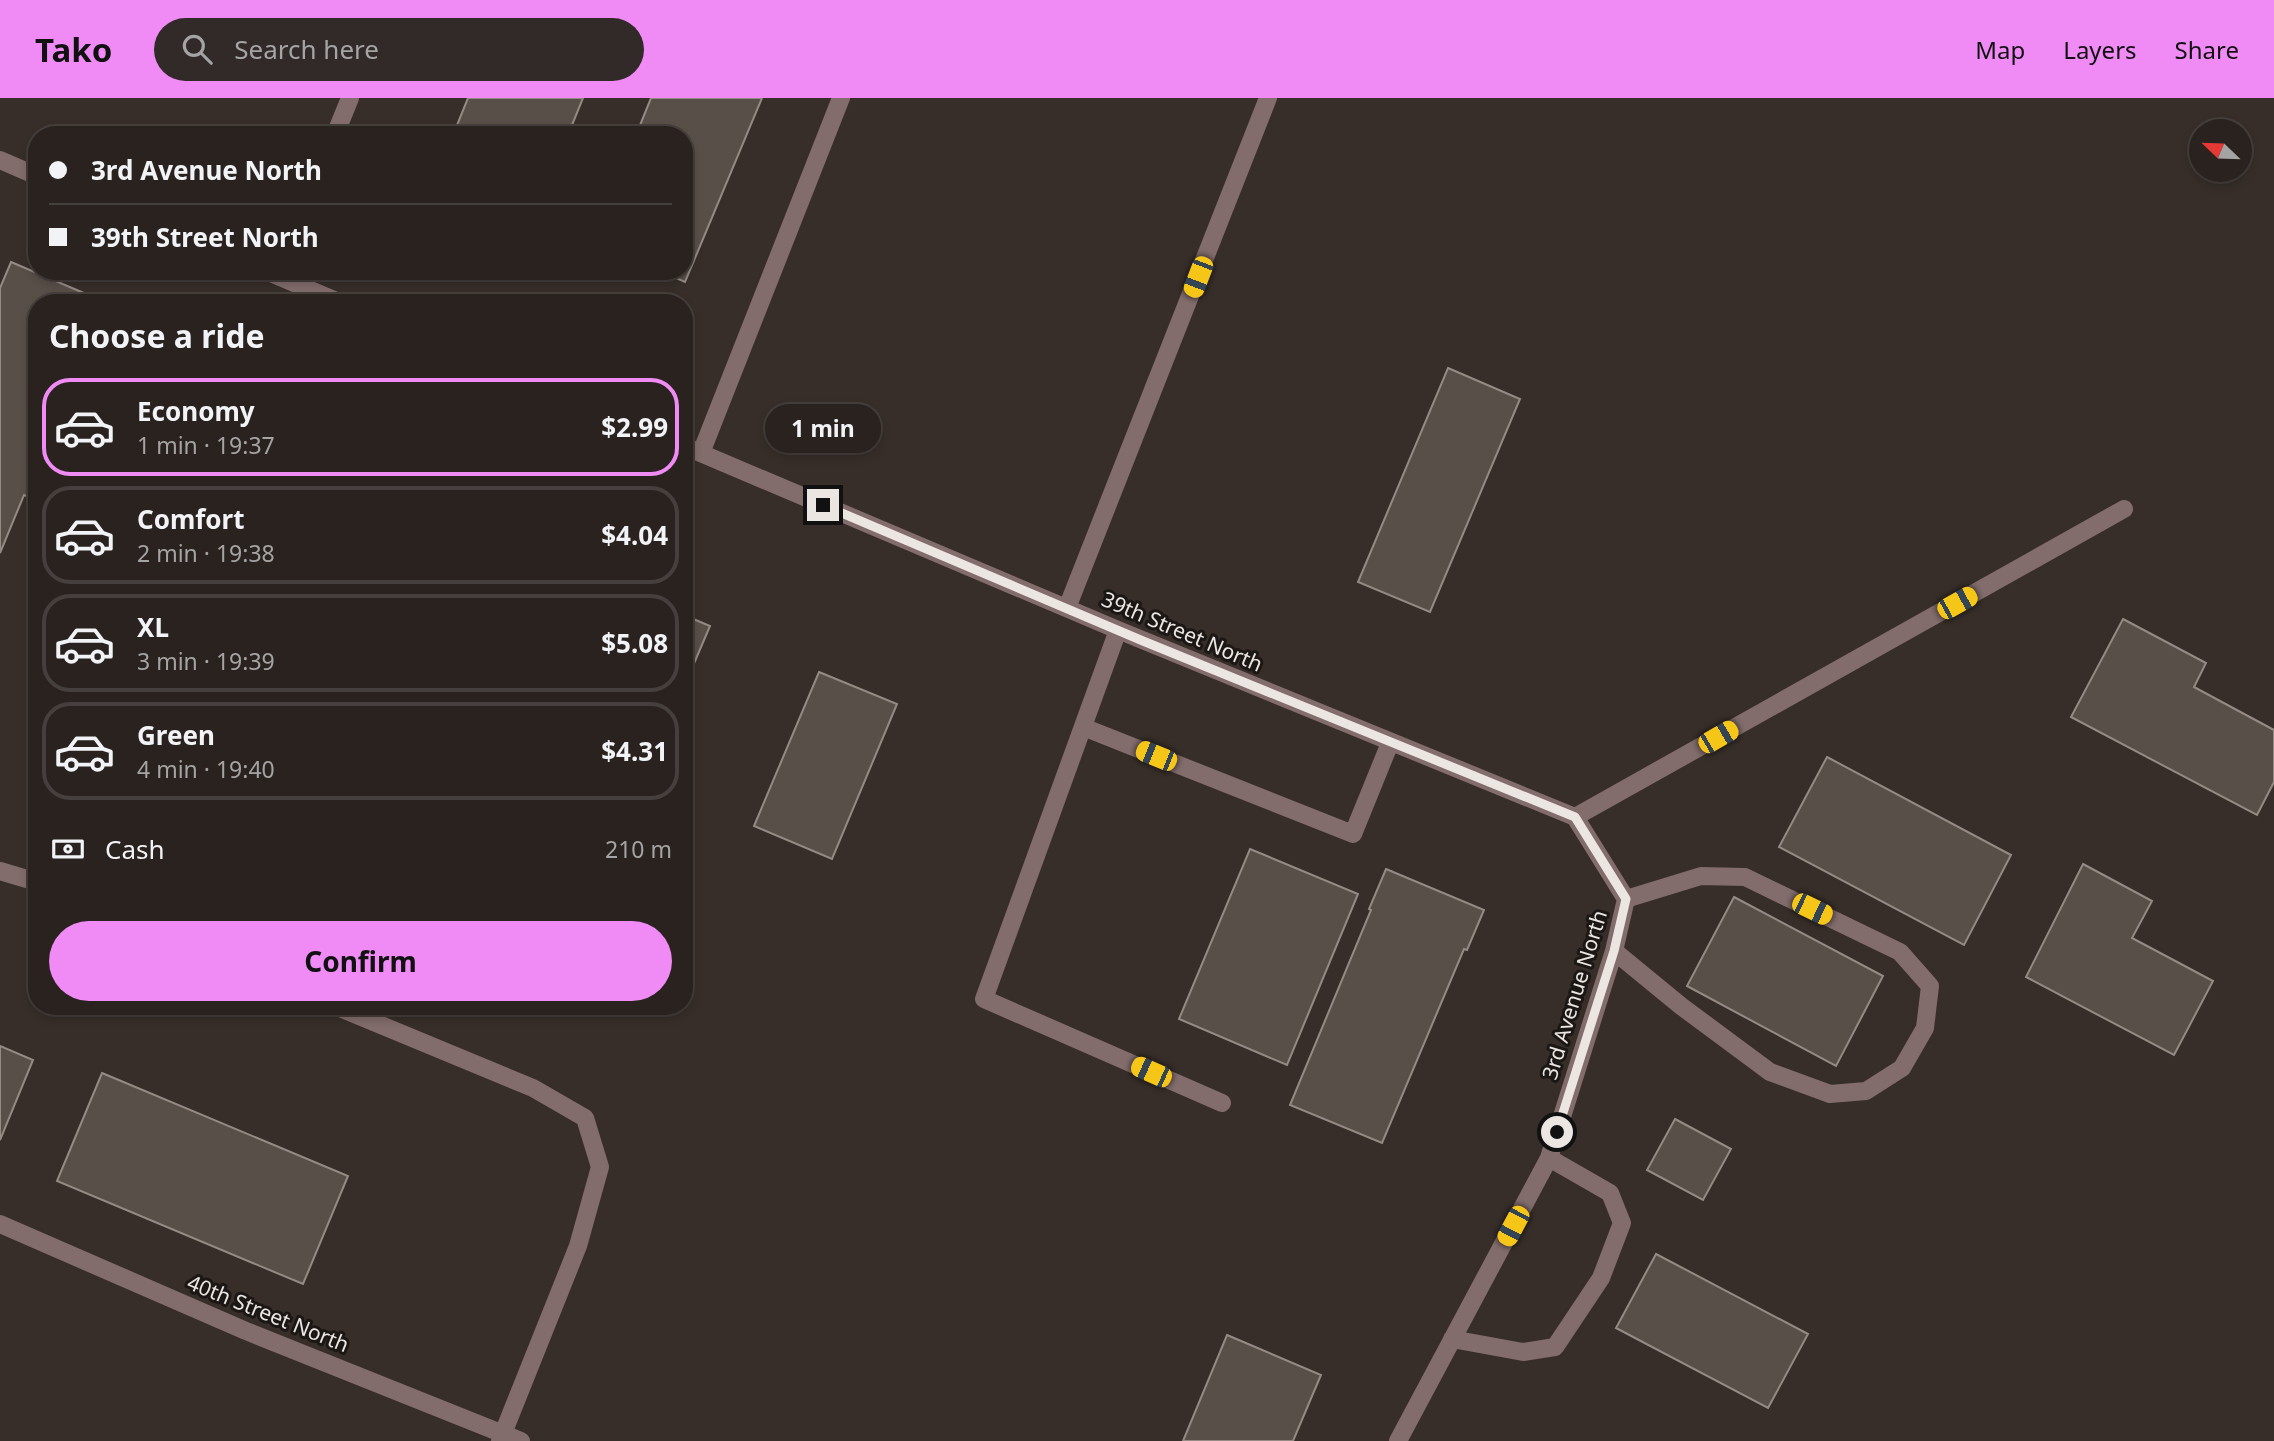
<!DOCTYPE html>
<html lang="en">
<head>
<meta charset="utf-8">
<style>
  body { margin:0; font-family:"Noto Sans",sans-serif; background:#312a28; color:#f1f3f6; height:100vh; display:flex; flex-direction:column; font-size:26px; white-space:nowrap }
  * { box-sizing:border-box; margin:0 }
  p { font-size:23px; color:#a5a4a4 }
  .icon { flex:none; width:38px; height:38px; fill:none; stroke:currentColor; stroke-width:2; stroke-linecap:round; stroke-linejoin:round }
  .map { position:relative; flex:1; overflow:hidden }
  .side { position:absolute; left:28px; top:196px; width:665px; height:721px; display:flex; flex-direction:column; background:#29221f; border-radius:28px; box-shadow:0 4px 10px #0003,0 0 0 2px #453f3d }
  .side>* { flex:none }
  .banner { position:absolute; left:28px; top:28px; width:665px; height:154px; border-radius:28px; box-shadow:0 4px 10px #0003,0 0 0 2px #453f3d; display:grid; align-content:center; height:154px; padding:0 21px; background:#29221f }
  .needle { width:46px; rotate:293deg }
  .tools { position:absolute; left:2189px; top:21px; display:grid; gap:14px }
  .tools a { display:grid; place-items:center; width:63px; height:63px; border-radius:50%; background:#29221f; box-shadow:0 4px 10px #0003,0 0 0 2px #453f3d; font-size:35px }
  .end { position:absolute; width:32px; height:32px; margin:-16px; border:9px solid #ece6e2; background:#111; box-shadow:0 0 0 4px #111 }
  .from { border-radius:50% }
  .bubble { position:absolute; height:49px; border-radius:24px; background:#29221f; box-shadow:0 4px 10px #0003,0 0 0 2px #453f3d; font-size:23px; font-weight:700; line-height:49px; text-align:center }
  .car { position:absolute; width:21px; height:42px; margin:-21px -10px; border-radius:9px; box-shadow:0 0 5px 2px #0007; background:linear-gradient(#f5c518 24%,#345 0 40%,#f5c518 0 76%,#345 0 86%,#f5c518 0) }
  .banner b { display:flex; align-items:center; gap:24px; height:66px; font-size:26px }
  .banner b+b { border-top:2px solid #453f3d }
  .banner i { width:18px; height:18px; background:#f1f3f6 }
  ul { padding:0; list-style:none }
  li { display:flex; align-items:center; gap:21px; height:98px; margin:0 14px 10px; padding:0 7px; border:4px solid #453f3d; border-radius:28px }
  li div { flex:1 }
  li b { display:block; font-size:26px }
  li em { font-style:normal; font-weight:700 }
  li.current { border-color:#f08bf5 }
  li>.icon { width:63px; height:63px; stroke-width:1.5 }
  h2 { padding:0 21px; font-size:32px; line-height:84px }
  .pay { display:flex; align-items:center; gap:18px; height:77px; padding:0 21px; font-size:26px }
  .pay p { margin-inline-start:auto }
  .primary-button { display:flex; gap:14px; margin-top:auto; padding:14px 21px }
  .primary-button a { flex:1; height:80px; border-radius:42px; background:#f08bf5; color:#111; font-size:28px; font-weight:700; line-height:80px; text-align:center }
  header { display:flex; align-items:center; gap:42px; box-sizing:border-box; height:98px; padding:0 35px; background:#f08bf5; color:#111 }
  header strong { font-size:33px }
  nav { display:flex; gap:38px; margin-inline-start:auto; font-size:24px }
  .search { width:490px; height:63px; background:#312a28; display:flex; align-items:center; gap:18px; box-sizing:border-box; padding:0 24px; border-radius:38px; color:#a5a4a4; font-size:26px }
  .map>svg:first-child { display:block }
  .building { fill:#594f49; stroke:#958a84; stroke-width:2 }
  .lines { fill:none; stroke-linecap:round; stroke-linejoin:round }
  .minor { stroke:#826c6c; stroke-width:18 }
  .route { stroke:#ece6e2; stroke-width:9 }
  .labels { text-anchor:middle; stroke-width:6; stroke-linejoin:round; paint-order:stroke }
  .street-label { font-size:21px; fill:#ece6e2; stroke:#1b1715 }
</style>
</head>
<body>
<header>
<strong>Tako</strong>
<div class="search"><svg class="icon" aria-label="search" viewBox="0 0 24 24"><circle cx="10" cy="10" r="6"/><path d="M15 15l6 6"/></svg>Search here</div>
<nav><a>Map</a><a>Layers</a><a>Share</a></nav>
</header>
<div class="map">
<svg width="2274" height="1343" viewBox="0 0 2274 1343">
  <rect width="100%" height="100%" fill="#372e29"/>
  <path class="building" d="M468 0H583L568 37H453Z
    M651 0H762L685 184 660 173H684V37H636Z
    M11 164 105 204 37 205V402L24 397 0 455V190Z
    M1448 270 1520 301 1430 514 1358 484Z
    M684 517 710 528 684 589Z
    M2123 521 2206 565 2194 589 2274 632V684L2257 717 2071 619Z
    M819 574 897 606 832 761 754 728Z
    M1827 659 2011 757 1964 847 1779 749Z
    M1250 751 1358 796 1287 967 1179 921Z
    M2083 766 2152 803 2132 840 2213 883 2174 957 2026 879Z
    M1386 771 1484 812 1467 852 1464 851 1382 1045 1290 1007 1371 812 1369 811Z
    M1734 799 1883 878 1836 968 1687 888Z
    M0 948 33 962 0 1042Z
    M102 975 348 1078 303 1186 57 1083Z
    M1675 1021 1731 1051 1703 1102 1647 1072Z
    M1656 1156 1808 1236 1768 1310 1616 1230Z
    M1227 1237 1321 1277 1293 1343H1183Z"/>
  <g class="lines">
    <path class="minor" d="M335 37 350 0
      M0 62 37 78
      M266 173 341 205
      M684 348 1118 532 1575 719 1626 801
      M701 355 841 0
      M1067 510 1268 0
      M1118 532 984 901 1222 1005
      M1083 629 1353 736 1390 645
      M1575 719 2124 411
      M0 773 37 784
      M1614 853 1681 908 1770 974 1830 996 1866 993 1902 970 1925 930 1930 888 1900 854 1745 779 1701 778 1626 801
      M335 908 533 990 585 1020 600 1069 578 1148 500 1343
      M0 1126 246 1233 521 1343
      M1452 1241 1523 1254 1555 1249 1601 1180 1622 1125 1610 1095 1549 1060
      M1398 1343 1549 1060 1614 853 1626 801"/>
  </g>
  <g class="lines">
    <path class="route" d="M823 407 1143 543 1575 719 1626 801 1614 853 1557 1034"/>
  </g>
  <g class="labels">
    <g class="street-label">
      <text transform="translate(1182 534) rotate(23)" y="7">39th Street North</text>
      <text transform="translate(1575 897) rotate(-73)" y="7">3rd Avenue North</text>
      <text transform="translate(268 1216) rotate(22)" y="7">40th Street North</text>
    </g>
  </g>
</svg>
<div class="tools">
<a><svg class="needle" viewBox="-14 -14 28 28"><path d="M0-13l5 13h-10z" fill="#e53935"/><path d="M0 13l5-13h-10z" fill="#a5a4a4"/></svg></a>
</div>
<i class="end from" style="left:1557px;top:1034px"></i>
<i class="end" style="left:823px;top:407px"></i>
<div class="bubble" style="left:765px;top:306px;width:116px">1 min</div>
<i class="car" style="left:1198px;top:179px;rotate:201deg"></i>
<i class="car" style="left:1957px;top:505px;rotate:61deg"></i>
<i class="car" style="left:1718px;top:639px;rotate:60deg"></i>
<i class="car" style="left:1156px;top:658px;rotate:292deg"></i>
<i class="car" style="left:1812px;top:811px;rotate:116deg"></i>
<i class="car" style="left:1151px;top:974px;rotate:294deg"></i>
<i class="car" style="left:1513px;top:1128px;rotate:208deg"></i>
<div class="banner">
<b><i class="from"></i>3rd Avenue North</b>
<b><i></i>39th Street North</b>
</div>
<section class="side">
<h2>Choose a ride</h2>
<ul>
<li class="current"><svg class="icon" aria-label="car" viewBox="0 0 24 24"><path d="M5 17H2v-5l4-1 3-4h7l3 4 3 1v5h-3M9 17h6M6 11h13"/><circle cx="7" cy="17" r="2"/><circle cx="17" cy="17" r="2"/></svg><div><b>Economy</b><p>1 min · 19:37</p></div><em>$2.99</em></li>
<li><svg class="icon" aria-label="car" viewBox="0 0 24 24"><path d="M5 17H2v-5l4-1 3-4h7l3 4 3 1v5h-3M9 17h6M6 11h13"/><circle cx="7" cy="17" r="2"/><circle cx="17" cy="17" r="2"/></svg><div><b>Comfort</b><p>2 min · 19:38</p></div><em>$4.04</em></li>
<li><svg class="icon" aria-label="car" viewBox="0 0 24 24"><path d="M5 17H2v-5l4-1 3-4h7l3 4 3 1v5h-3M9 17h6M6 11h13"/><circle cx="7" cy="17" r="2"/><circle cx="17" cy="17" r="2"/></svg><div><b>XL</b><p>3 min · 19:39</p></div><em>$5.08</em></li>
<li><svg class="icon" aria-label="car" viewBox="0 0 24 24"><path d="M5 17H2v-5l4-1 3-4h7l3 4 3 1v5h-3M9 17h6M6 11h13"/><circle cx="7" cy="17" r="2"/><circle cx="17" cy="17" r="2"/></svg><div><b>Green</b><p>4 min · 19:40</p></div><em>$4.31</em></li>
</ul>
<div class="pay"><svg class="icon" aria-label="cash" viewBox="0 0 24 24"><path d="M3 7h18v10H3z"/><circle cx="12" cy="12" r="2"/></svg>Cash<p>210 m</p></div>
<div class="primary-button"><a>Confirm</a></div>
</section>
</div>
</body>
</html>
